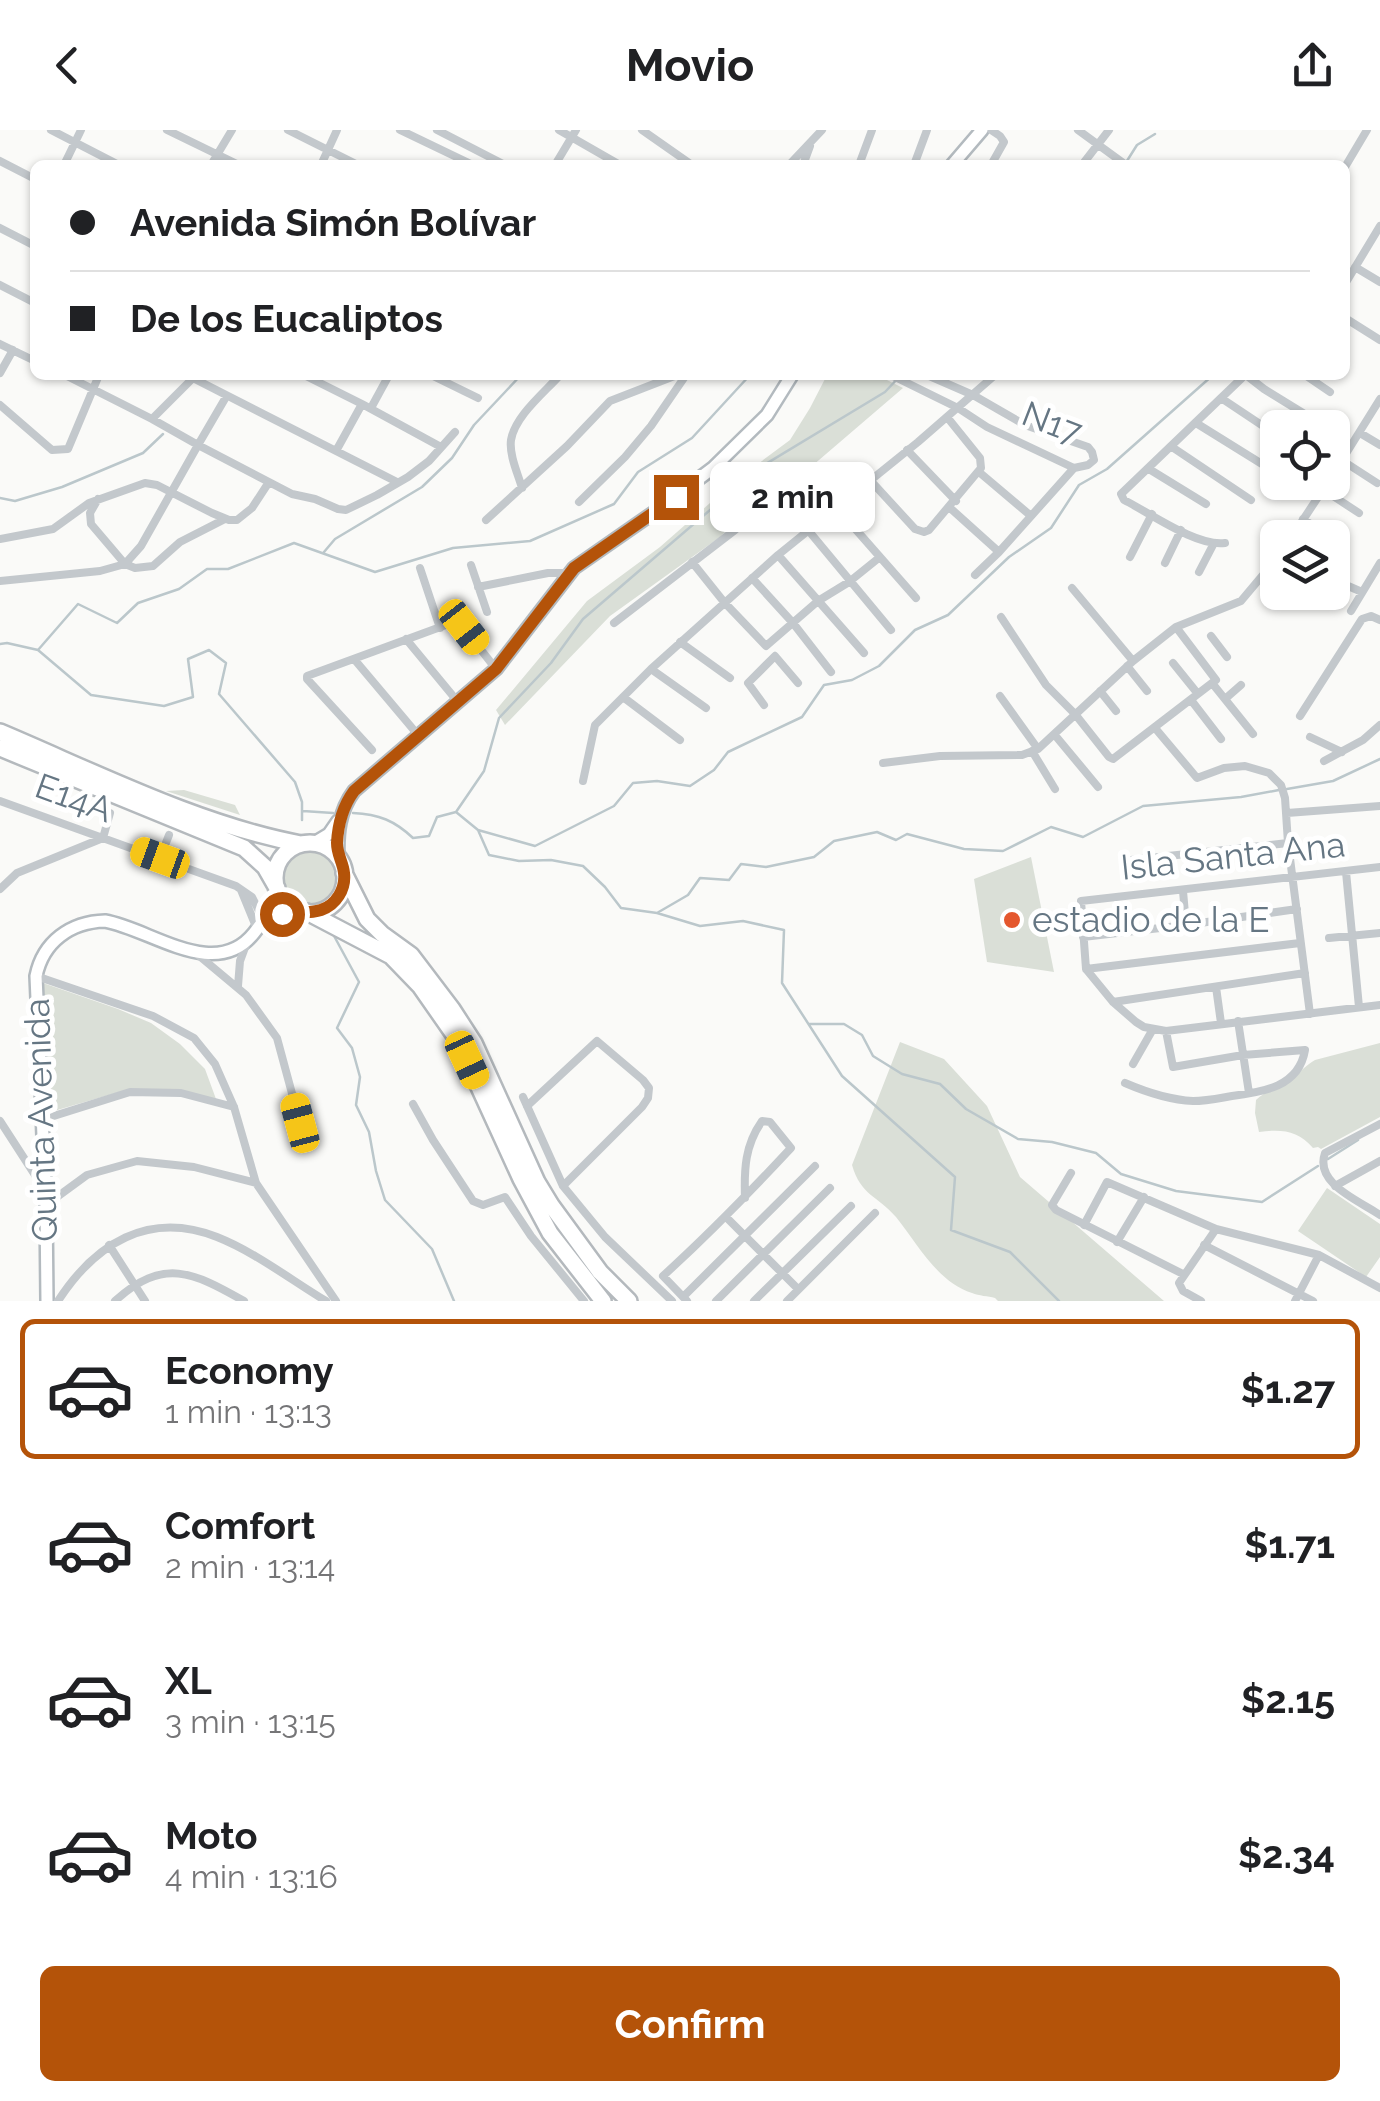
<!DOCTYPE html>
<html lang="en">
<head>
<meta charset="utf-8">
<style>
  body { margin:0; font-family:Raleway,sans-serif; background:#f2f2f2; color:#202124; height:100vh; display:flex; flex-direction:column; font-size:38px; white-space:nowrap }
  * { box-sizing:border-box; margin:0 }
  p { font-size:32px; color:#757577 }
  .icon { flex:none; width:55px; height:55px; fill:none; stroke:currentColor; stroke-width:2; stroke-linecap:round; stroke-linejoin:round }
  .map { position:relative; height:1171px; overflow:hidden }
  .sheet { display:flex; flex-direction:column; background:#fff; flex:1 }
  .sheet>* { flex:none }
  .hud { position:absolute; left:30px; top:30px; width:1320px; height:220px; border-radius:15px; box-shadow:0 2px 8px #0004; display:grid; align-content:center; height:220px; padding:0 40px; background:#fff }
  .buttons { position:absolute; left:1260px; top:280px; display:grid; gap:20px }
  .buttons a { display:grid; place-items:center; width:90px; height:90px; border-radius:15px; background:#fff; box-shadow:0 2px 8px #0004; font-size:50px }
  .end { position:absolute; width:45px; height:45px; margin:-22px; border:12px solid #b45309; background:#fff; box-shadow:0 0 0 5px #fff }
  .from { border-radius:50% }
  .bubble { position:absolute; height:70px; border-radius:15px; background:#fff; box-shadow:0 2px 8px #0004; font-size:32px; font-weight:700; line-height:70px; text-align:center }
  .car { position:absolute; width:30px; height:60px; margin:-30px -15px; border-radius:12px; box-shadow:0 0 8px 2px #0007; background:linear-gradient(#f5c518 24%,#345 0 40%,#f5c518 0 76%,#345 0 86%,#f5c518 0) }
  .hud b { display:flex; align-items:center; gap:35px; height:95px; font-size:38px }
  .hud b+b { border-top:2px solid #e0e0e0 }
  .hud i { width:25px; height:25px; background:#202124 }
  ul { padding:18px 0 0; list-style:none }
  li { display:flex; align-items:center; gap:30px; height:140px; margin:0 20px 15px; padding:0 20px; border:5px solid transparent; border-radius:15px }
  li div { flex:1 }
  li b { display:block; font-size:38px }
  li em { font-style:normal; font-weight:700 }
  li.active { border-color:#b45309 }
  li>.icon { width:90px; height:90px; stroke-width:1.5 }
  .action { display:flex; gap:20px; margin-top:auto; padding:20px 40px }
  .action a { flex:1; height:115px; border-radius:15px; background:#b45309; color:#fff; font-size:40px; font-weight:700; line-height:115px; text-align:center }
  header { display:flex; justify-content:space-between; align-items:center; height:130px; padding:0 40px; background:#fff; font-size:45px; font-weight:700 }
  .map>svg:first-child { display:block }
  .green { fill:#dadfd7 }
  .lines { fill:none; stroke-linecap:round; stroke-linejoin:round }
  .stream { stroke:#bbc7cb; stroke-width:2.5 }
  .secondary-casing { stroke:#b3babf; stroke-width:16 }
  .highway-casing { stroke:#b4b9bd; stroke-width:20 }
  .street { stroke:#c3c8cc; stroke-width:8 }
  .secondary { stroke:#fff; stroke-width:11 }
  .highway { stroke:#fff; stroke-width:15 }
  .route { stroke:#b45309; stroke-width:12 }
  .poi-dot { fill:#e4572e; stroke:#fff; stroke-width:4 }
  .labels { text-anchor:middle; stroke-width:10; stroke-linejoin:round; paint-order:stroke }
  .street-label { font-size:35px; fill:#657683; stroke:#fff }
  .poi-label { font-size:35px; fill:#657683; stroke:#fff; text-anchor:start }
</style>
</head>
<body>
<header><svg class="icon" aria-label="back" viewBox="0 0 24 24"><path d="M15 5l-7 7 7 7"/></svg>Movio<svg class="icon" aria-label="share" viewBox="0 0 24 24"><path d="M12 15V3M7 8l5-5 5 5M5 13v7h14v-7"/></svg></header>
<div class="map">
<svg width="1380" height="1171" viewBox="0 0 1380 1171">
  <rect width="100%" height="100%" fill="#fafaf8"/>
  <path class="green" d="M827 245H877L903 258 812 336 759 369 720 407 610 486 505 595 496 580 587 471 660 417 735 351 790 310 810 278Z
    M184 660 235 675 240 685 166 661Z
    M279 746a31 31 0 1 1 62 0a31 31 0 1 1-62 0Z
    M1031 727 1054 842 987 832 974 749Z
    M43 853 118 879 151 893 180 914 205 939 216 969 172 959 126 960 47 983Z
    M900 912 944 929 987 976 1020 1047 1164 1171H998L995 1168C988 1166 979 1166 972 1163 937 1152 917 1113 896 1087 877 1065 861 1066 852 1035Z
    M1380 913V987L1321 1019 1318 1017 1313 1018C1298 1000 1281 999 1259 1002L1255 983 1256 970C1267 960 1282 955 1294 946 1302 941 1306 935 1315 930Z
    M1327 1058 1380 1094V1127L1366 1147 1298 1101Z"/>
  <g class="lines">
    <path class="stream" d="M1125 34 1137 15 1155 4
      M0 368 15 371 62 357 143 323 163 304
      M324 422 335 409 422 357 452 328 474 295 521 245
      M0 514 7 513 38 520 91 565 164 576 193 567 188 529 209 520 226 533 219 564 295 652 302 672V690
      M38 520 78 474 117 493 138 473 179 459 207 439H228L294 413 375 442 453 418 530 411 614 374 638 342 692 308 750 245
      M1287 659 1333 651 1380 629
      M303 681 333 683
      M456 682 484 641 499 588 551 533 583 489 759 338 885 262 901 245
      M353 683C379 684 395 691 413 708L429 706 437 687 456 682 478 700 489 725 519 731 551 730 583 736 605 757 621 778 657 783 700 796 743 791 784 800 782 853 842 946 955 1047 951 1100 1010 1122 1059 1171
      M478 700 535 716 614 676 633 653 657 651 690 656 714 640 728 622 802 587 824 555 852 550 879 536 915 500 948 485 1009 427 1051 398 1079 355 1107 339 1213 245
      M657 783 688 765 700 748 729 750 741 734 766 737 814 727 834 711 877 702 896 710 907 704 964 719 1003 721 1051 697 1083 707 1143 676 1241 667 1279 660
      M333 804 359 852 337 898 352 918 360 947 356 975 369 1002 376 1041 385 1070 432 1119 454 1171
      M809 894H844L862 905 873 926 902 944 940 954 966 979 1018 1009 1052 1012 1096 1023 1121 1044 1176 1061 1262 1072 1318 1036
      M1328 1029 1358 1010"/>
    <defs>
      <path id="secondary" d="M952 35 982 0
        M314 713 329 704 338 691
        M338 727C337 704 339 681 354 661L496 539 574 438 656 381 713 338 767 285 792 245
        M267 788 298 781
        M47 1171 46 1075 36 846C43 812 70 792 105 791 151 799 215 852 254 803 265 789 272 779 277 762"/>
      <path id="highway" d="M0 602C95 642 199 695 301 714
        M0 618 244 718 265 737 277 758
        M275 748a35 35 0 1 1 70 0a35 35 0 1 1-70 0Z
        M344 743 367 789 382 804 411 825 452 879 474 913 537 1052 551 1075 600 1142 629 1171
        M307 782 391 826 420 856 457 909 521 1049 550 1103 603 1171"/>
    </defs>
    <use href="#secondary" class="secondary-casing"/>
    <use href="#highway" class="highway-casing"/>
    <path class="street" d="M51 0 119 35
      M167 0 239 35
      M288 0 358 35
      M400 0 473 35
      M437 0 505 35
      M559 0 620 35
      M642 0 692 35
      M991 0 1000 6 1004 12 991 35
      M1078 0 1126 35
      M0 31 35 49
      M64 35 81 0
      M211 35 232 0
      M321 35 337 0
      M555 35 576 0
      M789 35 822 0
      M803 35 810 16
      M859 35 872 0
      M914 35 927 0
      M1082 35 1109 0
      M1345 37 1367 0
      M0 98 35 116
      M1355 137 1380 152
      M1345 154 1380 96
      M0 155 35 173
      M1345 188 1380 210
      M0 214 35 231
      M0 243 13 220
      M65 245 152 289 198 315 226 267
      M187 245 397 352
      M304 245 362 274 336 321
      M431 245 478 268
      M891 245 958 278 987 297 1074 338 1088 335 1094 330 1092 322 1088 317 1025 295 973 265 927 245
      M1246 245 1264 259 1311 288
      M1305 245 1330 262
      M1221 268 1278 306
      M362 274 441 317
      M0 275 52 320 68 319 99 245
      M371 278 389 245
      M152 289 196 245
      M1196 293 1278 344
      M1360 303 1380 315
      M1172 317 1251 370
      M907 320 956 371
      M1343 331 1377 353
      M1149 339 1206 374
      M979 342 1031 386
      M1332 346 1380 269
      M870 350 915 399 924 402 929 400 981 338 980 328 947 287
      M522 358C518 344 509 325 511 310 515 286 544 263 560 245
      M1324 360 1359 383
      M98 369 90 383 91 394 125 434 135 438 153 436 180 412 225 389
      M579 372 625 327 651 296 686 245
      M949 377 999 422
      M837 378 916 468
      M1303 389 1332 408
      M486 390 567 316 610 271 677 245
      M808 400 891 500
      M1291 408 1328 352
      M0 409 53 399 89 373 145 353 157 355 212 383 229 390H237L252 378 269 352
      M1225 413C1197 417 1150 383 1124 370L1121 364 1245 245
      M778 425 864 523
      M1130 427 1152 384
      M692 432 724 472 766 516 818 471 849 452 880 427
      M1165 433 1181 400
      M471 435 487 482
      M420 438 440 498
      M1199 442 1213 415
      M975 445 999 422 1074 338
      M752 448 793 493 831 542
      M1332 449 1362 462
      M0 451 100 441 125 434 141 416 198 315 292 364 315 369 338 379 346 380 377 365 408 347 429 331 455 302
      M478 457 548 443H568
      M1072 458 1133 531
      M1337 470 1347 455
      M1351 481 1380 433
      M1001 487 1046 555 1075 584 1109 627 1113 629 1216 550 1176 497
      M614 493 735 400 779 362 805 350
      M1211 506 1227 527
      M406 509 458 572
      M680 512 730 548
      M775 526 798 553
      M354 529 418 605
      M1173 533 1198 564
      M1127 536 1147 561
      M651 539 706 578
      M1212 553 1253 604
      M1100 561 1116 581
      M1000 566 1038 619
      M623 567 680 610
      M1225 569 1241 555
      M1191 570 1221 609
      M764 575 748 553 775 526
      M1300 586 1362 489 1371 486 1380 490
      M1155 598 1197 648 1224 638 1245 636 1269 643 1281 655 1285 668 1288 713 1310 884
      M1054 604 1098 657
      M1310 607 1342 622
      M372 620 307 549V546L454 492 463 497 496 539
      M1032 621 1055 659
      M1324 631 1363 610 1380 595
      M883 633 940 626 1022 625 1038 619 1133 531 1176 497 1241 471 1278 427
      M583 651 595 595 651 539 778 425 918 312 995 245
      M0 671 236 756 252 767 264 791
      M1287 683 1380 676
      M160 728 169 705
      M1131 730 1288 713
      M1380 737 1081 771 1086 839 1113 872 1136 892 1144 897 1166 901 1380 875
      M1346 742 1359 877
      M0 759 17 743 103 708 110 683
      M241 760 257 799
      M1183 761 1186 795
      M1083 807 1186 795 1297 779
      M1329 808 1380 803
      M197 824 246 865 277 908 300 993
      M1086 839 1300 813
      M36 846 153 886 194 908 215 934 234 977 256 1053 336 1171
      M238 856 240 831 247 812
      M1216 857 1221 893
      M1113 872 1305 843
      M1238 891 1249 963
      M1133 934 1153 899
      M1125 953C1146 962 1170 970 1193 971 1206 971 1220 968 1232 966 1263 962 1299 957 1305 920L1243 925 1173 937 1166 901
      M523 967 563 1056 605 1107 672 1171
      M413 974 433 1010 473 1071 483 1075 505 1067 531 1106 584 1171
      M527 976 597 911 643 950 649 958 648 968 642 977 563 1056
      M41 990 130 962 181 963 234 977
      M0 991 44 1059
      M1380 994 1325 1023C1314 1054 1360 1071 1380 1085
      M1071 1043 1052 1075 1056 1080 1183 1144
      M1335 1056 1380 1031
      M46 1075 87 1045 137 1031 194 1037 256 1053
      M726 1087 798 1159
      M1084 1095 1107 1052 1216 1099 1319 1125 1380 1158
      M1117 1112 1144 1067
      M109 1115 145 1171
      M1204 1115 1313 1171
      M683 1167 815 1036
      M58 1171C95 1114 148 1080 217 1107 255 1122 291 1150 326 1171
      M115 1171C163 1127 193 1142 244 1171
      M687 1171 663 1146C708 1105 750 1062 791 1018L770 992 762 991C745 1015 744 1039 745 1068
      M716 1171 830 1058
      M754 1171 851 1076
      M787 1171 875 1083
      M1201 1171 1183 1161 1179 1153 1216 1099
      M1295 1171 1319 1125"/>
    <use href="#secondary" class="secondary"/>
    <use href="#highway" class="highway"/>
  </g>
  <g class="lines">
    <path class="route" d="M282 784C295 781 309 784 321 780 336 775 346 759 344 743 343 732 337 725 337 713 338 694 343 676 354 661L496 539 574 438 676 367"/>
  </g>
  <circle class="poi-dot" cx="1012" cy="790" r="10"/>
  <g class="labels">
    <g class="street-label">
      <text transform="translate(1052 293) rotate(21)" y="12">N17</text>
      <text transform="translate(74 668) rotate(20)" y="12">E14A</text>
      <text transform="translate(1233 726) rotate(-6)" y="12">Isla Santa Ana</text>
      <text transform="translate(41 990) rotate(-92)" y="12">Quinta Avenida</text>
    </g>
    <g class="poi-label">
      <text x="1032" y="802">estadio de la E</text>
    </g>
  </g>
</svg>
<div class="buttons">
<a><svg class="icon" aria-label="locate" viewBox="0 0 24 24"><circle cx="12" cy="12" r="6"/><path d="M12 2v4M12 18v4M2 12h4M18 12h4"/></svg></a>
<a><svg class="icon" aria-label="layers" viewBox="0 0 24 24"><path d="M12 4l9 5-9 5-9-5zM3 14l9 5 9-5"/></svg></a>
</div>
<i class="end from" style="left:282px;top:784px"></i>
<i class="end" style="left:676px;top:367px"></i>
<div class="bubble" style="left:710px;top:332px;width:165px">2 min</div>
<i class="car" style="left:464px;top:497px;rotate:142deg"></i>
<i class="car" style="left:160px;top:728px;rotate:290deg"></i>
<i class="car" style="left:467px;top:930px;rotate:155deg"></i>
<i class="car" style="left:300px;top:993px;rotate:345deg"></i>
<div class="hud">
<b><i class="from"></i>Avenida Simón Bolívar</b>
<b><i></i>De los Eucaliptos</b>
</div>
</div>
<section class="sheet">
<ul>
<li class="active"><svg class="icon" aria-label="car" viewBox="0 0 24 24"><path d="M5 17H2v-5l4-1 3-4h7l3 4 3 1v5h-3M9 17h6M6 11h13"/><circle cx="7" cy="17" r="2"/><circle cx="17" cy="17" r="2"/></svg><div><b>Economy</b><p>1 min · 13:13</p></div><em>$1.27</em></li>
<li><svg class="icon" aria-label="car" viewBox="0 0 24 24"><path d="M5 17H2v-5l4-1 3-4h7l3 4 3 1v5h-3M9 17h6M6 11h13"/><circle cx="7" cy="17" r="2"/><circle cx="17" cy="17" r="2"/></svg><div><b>Comfort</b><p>2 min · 13:14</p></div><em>$1.71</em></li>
<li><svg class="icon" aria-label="car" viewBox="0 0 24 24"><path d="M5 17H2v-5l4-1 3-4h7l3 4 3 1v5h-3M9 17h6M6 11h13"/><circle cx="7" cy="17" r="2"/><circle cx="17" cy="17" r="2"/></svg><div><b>XL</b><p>3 min · 13:15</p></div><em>$2.15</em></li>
<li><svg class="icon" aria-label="car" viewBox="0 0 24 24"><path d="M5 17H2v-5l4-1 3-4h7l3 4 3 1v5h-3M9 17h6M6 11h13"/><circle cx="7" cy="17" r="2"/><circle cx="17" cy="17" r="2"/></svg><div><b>Moto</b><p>4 min · 13:16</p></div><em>$2.34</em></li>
</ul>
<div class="action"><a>Confirm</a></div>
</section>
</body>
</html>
